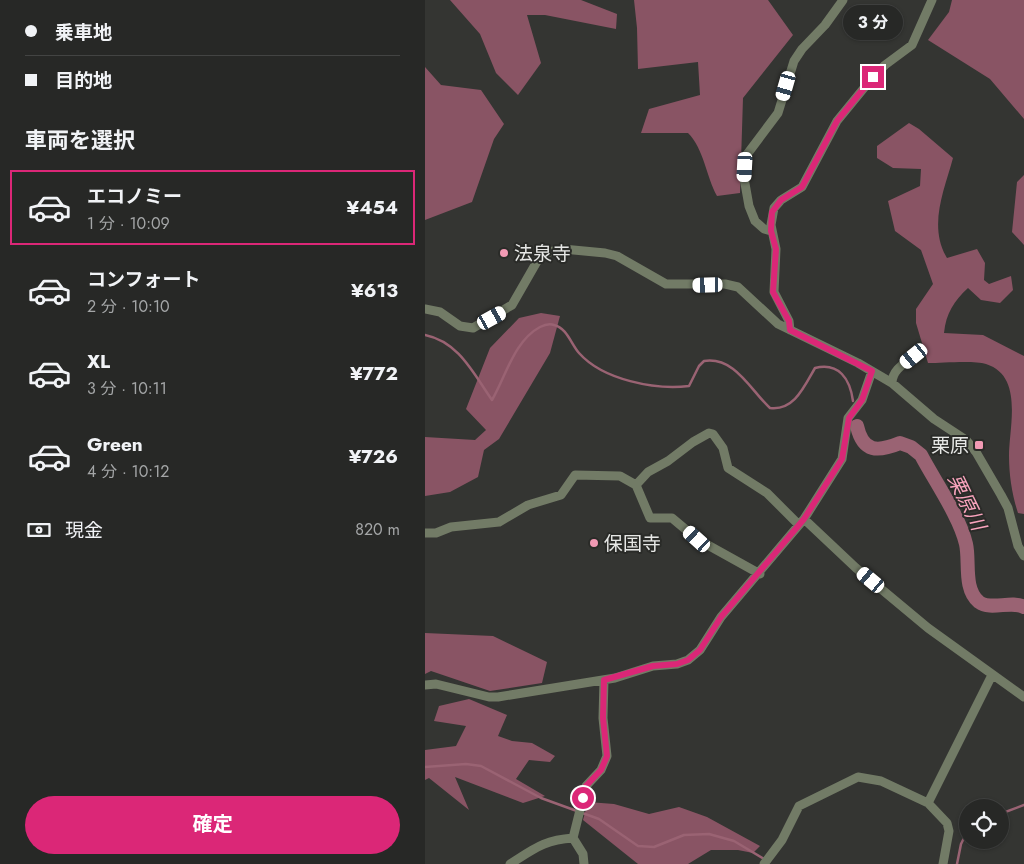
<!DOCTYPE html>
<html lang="ja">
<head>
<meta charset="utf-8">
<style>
  body { margin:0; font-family:Jost,"Noto Sans JP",sans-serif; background:#333432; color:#f1f3f6; height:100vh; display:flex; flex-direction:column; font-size:19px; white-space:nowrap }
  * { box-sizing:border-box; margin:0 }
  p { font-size:16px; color:#a4a6a7 }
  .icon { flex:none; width:28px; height:28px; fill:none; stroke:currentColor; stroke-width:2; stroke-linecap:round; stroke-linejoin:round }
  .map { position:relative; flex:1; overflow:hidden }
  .panel { display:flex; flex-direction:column; background:#272826; width:425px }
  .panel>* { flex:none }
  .hud { display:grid; align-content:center; height:110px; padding:0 25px; background:#272826 }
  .controls { position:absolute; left:534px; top:799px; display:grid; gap:10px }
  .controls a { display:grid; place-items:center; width:50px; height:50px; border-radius:50%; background:#272826; box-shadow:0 1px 4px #0004,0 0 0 1px #434443; font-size:25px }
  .end { position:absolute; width:22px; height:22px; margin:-11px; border:6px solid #db2777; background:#fff; box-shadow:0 0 0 2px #fff }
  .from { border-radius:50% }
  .bubble { position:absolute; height:35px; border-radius:18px; background:#272826; box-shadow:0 1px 4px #0004,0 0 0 1px #434443; font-size:16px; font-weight:700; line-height:35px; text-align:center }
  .car { position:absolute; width:15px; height:30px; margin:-15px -8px; border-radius:6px; box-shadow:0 0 4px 1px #0007; background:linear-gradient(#fff 24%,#345 0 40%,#fff 0 76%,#345 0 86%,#fff 0) }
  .hud b { display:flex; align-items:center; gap:18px; height:48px; font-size:19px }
  .hud b+b { border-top:1px solid #434443 }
  .hud i { width:12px; height:12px; background:#f1f3f6 }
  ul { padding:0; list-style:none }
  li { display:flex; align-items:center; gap:15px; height:75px; margin:0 10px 8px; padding:0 15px; border:2px solid transparent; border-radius:0px }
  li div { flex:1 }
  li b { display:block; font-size:19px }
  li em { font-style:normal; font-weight:700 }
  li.on { border-color:#db2777 }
  li>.icon { width:45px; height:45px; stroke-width:1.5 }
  h2 { padding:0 25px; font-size:22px; line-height:60px }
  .pay { display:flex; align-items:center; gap:12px; height:55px; padding:0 25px; font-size:19px }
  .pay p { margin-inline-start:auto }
  .cta { display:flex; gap:10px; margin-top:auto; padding:10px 25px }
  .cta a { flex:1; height:58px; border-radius:30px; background:#db2777; color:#fff; font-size:20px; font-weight:700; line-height:58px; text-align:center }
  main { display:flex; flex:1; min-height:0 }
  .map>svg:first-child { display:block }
  .forest { fill:#895464 }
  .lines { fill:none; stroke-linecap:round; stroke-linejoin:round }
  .stream { stroke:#9a6373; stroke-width:2.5 }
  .river { stroke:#9a6373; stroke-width:14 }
  .minor { stroke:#727b66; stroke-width:9 }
  .route { stroke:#db2777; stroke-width:6 }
  .poi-dot { fill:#f19ab4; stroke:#2a2b28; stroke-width:2 }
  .labels { text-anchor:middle; stroke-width:4; stroke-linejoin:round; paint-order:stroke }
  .poi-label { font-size:19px; fill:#e7e8e6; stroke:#2a2b28; text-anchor:start }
  .water-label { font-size:20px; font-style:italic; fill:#f9a4bd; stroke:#2a2b28 }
</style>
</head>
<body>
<main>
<section class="panel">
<div class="hud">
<b><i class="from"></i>乗車地</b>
<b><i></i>目的地</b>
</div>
<h2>車両を選択</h2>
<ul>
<li class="on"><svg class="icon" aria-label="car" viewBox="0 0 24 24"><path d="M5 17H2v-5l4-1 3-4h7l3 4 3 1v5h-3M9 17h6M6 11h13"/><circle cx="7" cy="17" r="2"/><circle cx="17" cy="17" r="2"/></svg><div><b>エコノミー</b><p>1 分 · 10:09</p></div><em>¥454</em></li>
<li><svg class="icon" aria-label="car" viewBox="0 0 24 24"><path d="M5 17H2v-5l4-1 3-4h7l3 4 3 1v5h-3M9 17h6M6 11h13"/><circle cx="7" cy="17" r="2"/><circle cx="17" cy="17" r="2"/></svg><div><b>コンフォート</b><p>2 分 · 10:10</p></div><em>¥613</em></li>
<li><svg class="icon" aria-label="car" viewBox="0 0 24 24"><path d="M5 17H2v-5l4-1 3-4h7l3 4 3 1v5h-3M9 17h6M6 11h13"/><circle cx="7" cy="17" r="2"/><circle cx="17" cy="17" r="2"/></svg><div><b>XL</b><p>3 分 · 10:11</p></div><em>¥772</em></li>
<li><svg class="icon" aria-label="car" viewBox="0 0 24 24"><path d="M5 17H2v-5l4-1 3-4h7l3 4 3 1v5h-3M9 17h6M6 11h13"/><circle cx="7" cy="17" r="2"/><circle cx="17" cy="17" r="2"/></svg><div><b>Green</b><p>4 分 · 10:12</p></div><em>¥726</em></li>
</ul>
<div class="pay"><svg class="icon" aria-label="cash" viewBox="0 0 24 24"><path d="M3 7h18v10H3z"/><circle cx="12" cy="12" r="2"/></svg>現金<p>820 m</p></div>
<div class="cta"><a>確定</a></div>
</section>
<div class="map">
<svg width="599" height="864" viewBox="0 0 599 864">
  <rect width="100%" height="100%" fill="#343532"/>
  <path class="forest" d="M25 0H156L192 14 191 29 120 15H102L116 63 93 95 71 73 55 34Z
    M209 0H343L368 35 318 98 315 193 292 196C281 176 279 149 263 133H216L224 109 275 95 273 62 213 69 212 28Z
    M527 0H599V119L565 79 503 40 524 12Z
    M0 67 16 85 56 90 79 124 69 139 47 202 0 220Z
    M484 123 494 129 528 158C519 191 503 226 522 258L552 249 560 263 559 280 564 284 586 276 588 290 575 303 556 300 543 288C529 301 521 313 519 333L558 335 599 356V514L593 513C587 495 584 475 584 456 584 427 599 376 561 364 549 360 517 363 503 363L491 323V309L508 284 496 250 470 231 463 201 495 186 496 169 468 168 452 158V146Z
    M599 175V245L587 232 592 182Z
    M116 313 135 316 125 353 74 439 59 450 53 477 25 492 0 496V437L50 440 61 430 41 409 65 348 94 318Z
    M0 633 68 636 122 662 117 683 65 691 6 671 0 674Z
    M44 699 82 715 73 736 87 741 107 743 130 756 125 762 104 760 91 779 120 796 98 803 30 777 44 810 4 778 0 780V750L31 746 41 726 9 721 14 706Z
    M163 802 189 804 224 814 254 807 282 817 335 846 328 853 313 850H286L263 864H213L158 820Z"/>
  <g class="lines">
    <path class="stream" d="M0 335C34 342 48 373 67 400 81 376 89 341 115 327 119 325 124 323 129 325 142 328 146 344 154 353 178 380 230 390 264 386L274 366 279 361C310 356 326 391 345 408 369 411 379 387 390 368 414 362 425 379 428 401
      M0 767 41 764 56 766 116 798 174 819 213 846 229 847 259 835 284 834 309 841 339 859
      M575 814 599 805
      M532 864 536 844 542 832"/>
    <path class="river" d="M432 426C438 453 453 452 475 443L486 447 496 455C509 480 535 517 541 544 545 561 538 589 554 602 566 611 586 600 599 607"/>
    <path class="minor" d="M346 231 339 229 330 221 324 206 319 178 320 157 353 113 369 61 377 49 400 25 418 0
      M0 309 15 312 35 326 48 328 87 305 114 258 124 252 138 249 180 253 192 256 241 284H300L313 287 353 324 433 363 467 383 509 419 541 440 551 452 576 495 583 508 593 546 599 556
      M365 330 364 321 349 292 351 249 346 225 349 208 356 200 377 187 412 121 448 77 460 65 487 45 507 0
      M467 383C467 370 480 363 489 356
      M211 485 223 472 243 461 268 442 284 433 288 434 298 448 303 468 342 493 374 525
      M379 519 431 568 503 628 599 697
      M0 533H11L26 527 74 522 103 505 136 495 150 475 195 476 211 485 225 518H247L272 539 335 574
      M0 685 11 684 64 697H73L190 678 228 666 252 664 263 660 275 650 296 617 379 519 417 459 423 418 437 400 447 371
      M503 803 567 675
      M85 864C109 849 119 840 148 838
      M159 864 158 854 148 838 161 786 176 770 182 756 178 718 179 680
      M339 864 357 840 374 806 433 777 456 781 503 803 522 823 524 831 518 864"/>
  </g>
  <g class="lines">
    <path class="route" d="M158 798 161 786 176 770 182 756 178 718 179 680 228 666 252 664 263 660 275 650 296 617 379 519 417 459 424 418 437 400 447 371 365 330 364 321 348 292 351 249 346 231 347 212 356 200 377 187 412 121 448 77"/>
  </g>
  <g class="poi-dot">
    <circle cx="79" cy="253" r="5"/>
    <rect x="549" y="440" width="10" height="10" rx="2.5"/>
    <circle cx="169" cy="543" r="5"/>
  </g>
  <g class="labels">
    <g class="poi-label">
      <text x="89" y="260">法泉寺</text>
      <text x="544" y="452" text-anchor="end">栗原</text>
      <text x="179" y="550">保国寺</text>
    </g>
    <g class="water-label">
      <text transform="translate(542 502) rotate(64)" y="7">栗原川</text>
    </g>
  </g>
</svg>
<div class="controls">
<a><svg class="icon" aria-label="locate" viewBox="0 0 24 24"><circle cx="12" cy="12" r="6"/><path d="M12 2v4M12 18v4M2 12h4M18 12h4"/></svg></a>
</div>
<i class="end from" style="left:158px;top:798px"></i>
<i class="end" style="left:448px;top:77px"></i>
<div class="bubble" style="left:418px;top:5px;width:60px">3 分</div>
<i class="car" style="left:361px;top:86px;rotate:196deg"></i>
<i class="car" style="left:320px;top:167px;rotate:183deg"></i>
<i class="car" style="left:283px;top:285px;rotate:269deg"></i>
<i class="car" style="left:67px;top:318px;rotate:61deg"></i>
<i class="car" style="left:489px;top:356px;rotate:231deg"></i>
<i class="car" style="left:272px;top:539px;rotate:312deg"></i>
<i class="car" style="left:446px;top:580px;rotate:310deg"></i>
</div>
</main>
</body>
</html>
